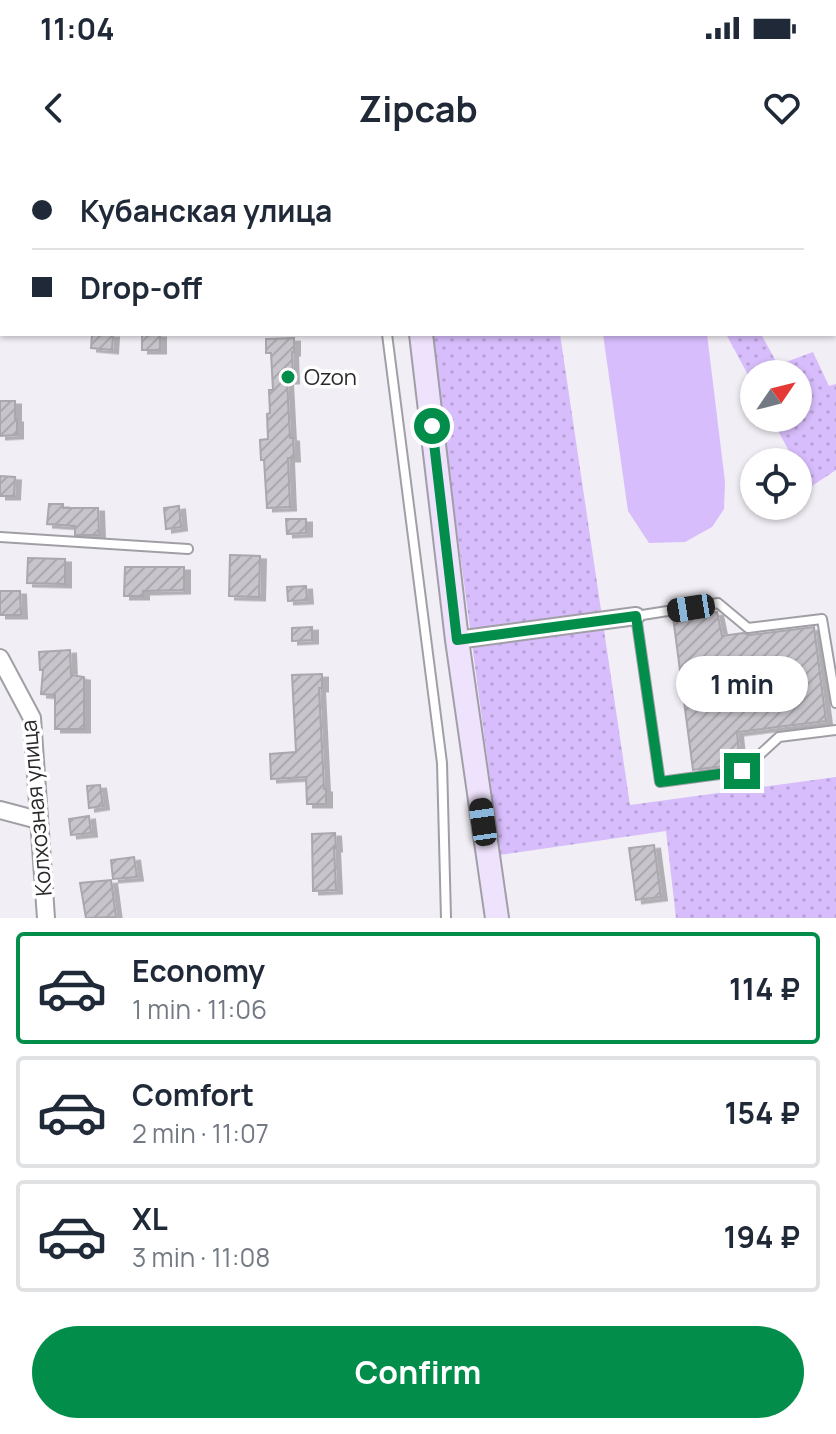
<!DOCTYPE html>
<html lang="en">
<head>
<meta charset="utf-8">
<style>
  body { margin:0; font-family:Manrope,sans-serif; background:#f2f2f3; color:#1f2937; height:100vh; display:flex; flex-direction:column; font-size:30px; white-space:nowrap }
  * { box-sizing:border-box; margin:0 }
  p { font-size:26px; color:#747a83 }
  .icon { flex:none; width:44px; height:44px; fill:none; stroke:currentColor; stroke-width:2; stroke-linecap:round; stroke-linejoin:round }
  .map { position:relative; height:758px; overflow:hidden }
  .drawer { display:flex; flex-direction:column; background:#fff; flex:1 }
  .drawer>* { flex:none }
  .hud { position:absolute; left:0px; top:0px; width:836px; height:176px; box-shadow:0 2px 6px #0004; display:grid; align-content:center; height:176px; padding:0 32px; background:#fff }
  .needle { width:52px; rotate:55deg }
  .controls { position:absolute; left:740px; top:200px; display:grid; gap:16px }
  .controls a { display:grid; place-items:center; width:72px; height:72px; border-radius:50%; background:#fff; box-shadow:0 2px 6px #0004; font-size:40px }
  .end { position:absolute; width:36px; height:36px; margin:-18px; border:10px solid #028d4b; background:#fff; box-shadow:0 0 0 4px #fff }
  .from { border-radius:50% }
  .bubble { position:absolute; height:56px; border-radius:28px; background:#fff; box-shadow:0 2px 6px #0004; font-size:26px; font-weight:700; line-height:56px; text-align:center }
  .car { position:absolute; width:24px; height:48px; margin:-24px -12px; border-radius:10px; box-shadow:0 0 6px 2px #0007; background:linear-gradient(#222 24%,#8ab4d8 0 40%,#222 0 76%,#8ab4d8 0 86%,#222 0) }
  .hud b { display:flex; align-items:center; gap:28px; height:76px; font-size:30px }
  .hud b+b { border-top:2px solid #e0e1e3 }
  .hud i { width:20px; height:20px; background:#1f2937 }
  ul { padding:14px 0 0; list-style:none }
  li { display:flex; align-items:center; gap:24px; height:112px; margin:0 16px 12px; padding:0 16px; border:4px solid #e0e1e3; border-radius:8px }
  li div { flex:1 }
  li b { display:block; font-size:30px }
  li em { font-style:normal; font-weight:700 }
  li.on { border-color:#028d4b }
  li>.icon { width:72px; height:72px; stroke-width:1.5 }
  .action { display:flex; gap:16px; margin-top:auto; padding:16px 32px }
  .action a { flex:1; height:92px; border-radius:48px; background:#028d4b; color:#fff; font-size:32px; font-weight:700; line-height:92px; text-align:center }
  .status { display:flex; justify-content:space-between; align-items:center; height:56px; padding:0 40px; background:#fff; direction:ltr }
  .status svg { height:22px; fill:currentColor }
  header { display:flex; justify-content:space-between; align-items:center; height:104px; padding:0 32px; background:#fff; font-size:36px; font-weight:700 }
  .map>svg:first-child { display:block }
  .grass { fill:url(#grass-dots) }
  .garden { fill:#d7bdfb }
  .building { fill:url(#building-hatch); stroke:#aaa7ae; stroke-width:2; filter:url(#shadow) }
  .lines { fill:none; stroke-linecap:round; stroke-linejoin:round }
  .service-casing { stroke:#a19fa6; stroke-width:12 }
  .minor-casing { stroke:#a19fa6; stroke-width:20 }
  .secondary-casing { stroke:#a19fa6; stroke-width:26 }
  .service { stroke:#fff; stroke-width:8 }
  .minor { stroke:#fff; stroke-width:16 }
  .secondary { stroke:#eee2fc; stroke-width:22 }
  .route { stroke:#028d4b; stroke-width:10 }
  .poi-dot { fill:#028d4b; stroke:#fff; stroke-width:3 }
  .labels { text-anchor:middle; stroke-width:7; stroke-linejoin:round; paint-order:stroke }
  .poi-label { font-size:22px; fill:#29282b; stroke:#fff; text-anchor:start }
  .street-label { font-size:22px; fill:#29282b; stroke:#fff }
</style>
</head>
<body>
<div class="status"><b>11:04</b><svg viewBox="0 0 49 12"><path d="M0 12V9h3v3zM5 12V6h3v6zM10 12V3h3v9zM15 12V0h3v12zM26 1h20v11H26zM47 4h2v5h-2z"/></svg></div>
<header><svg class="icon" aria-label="back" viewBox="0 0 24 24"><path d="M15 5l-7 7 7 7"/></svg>Zipcab<svg class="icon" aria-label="heart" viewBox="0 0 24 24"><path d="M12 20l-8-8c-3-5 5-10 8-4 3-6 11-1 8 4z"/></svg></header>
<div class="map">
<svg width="836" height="758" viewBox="0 0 836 758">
  <defs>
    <pattern id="grass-dots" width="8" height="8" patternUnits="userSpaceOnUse" patternTransform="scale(2)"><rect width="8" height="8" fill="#d7bdfb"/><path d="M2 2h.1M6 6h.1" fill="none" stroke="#b9a2d7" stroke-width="1.8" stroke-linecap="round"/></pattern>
    <pattern id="building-hatch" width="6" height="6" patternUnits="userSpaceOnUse" patternTransform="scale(2)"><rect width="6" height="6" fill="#c7c4cb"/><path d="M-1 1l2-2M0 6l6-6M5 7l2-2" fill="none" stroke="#aba8ae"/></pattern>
    <filter id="shadow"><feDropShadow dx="6" dy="3.5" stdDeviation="0" flood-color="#0004"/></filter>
  </defs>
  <rect width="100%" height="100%" fill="#f1eef5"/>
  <path class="grass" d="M408 0H828L829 2H408Z
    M431 174H560L630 645 836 617V758H676L666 671 500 695Z
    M726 174H761L778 205 813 192 829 226 836 224V310L809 328 798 307V302H795L771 258H798V214H754V226Z"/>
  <path class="garden" d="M603 174H707L725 322 724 349 712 367 685 382 649 383 628 351Z"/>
  <path class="building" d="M92 174H113L112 190 91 188Z
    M142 174H160V190H142Z
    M294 178V192H292L293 220H287L290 278H293L294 298H288L290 347 267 348 264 300H261L260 280 268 279 267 254 270 253 269 230H273L271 193H266V179Z
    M0 241H15V259H17V275L0 276Z
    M0 316 15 317 14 336H0Z
    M49 344H63V348H98L99 375H75V366L47 364Z
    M179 346 181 367 166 369 164 348Z
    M286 359H306V373L287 374Z
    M230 395 260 396 259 437 229 436Z
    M28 398 65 399V424L27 423Z
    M125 407H184V430L143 431V436H124Z
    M306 426 307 440 288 441 287 427Z
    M0 431H20L21 455H0Z
    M717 452 722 476 743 473 749 475 814 467 826 561 737 572 740 603 739 604 693 610 673 457Z
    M312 467V480L292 481V468Z
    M70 490 71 515 84 517V569H55V535L41 534 43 510H40L39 492Z
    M322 514V528H319L324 629H326V644H307L306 617 271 619 270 594 296 592 292 515Z
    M100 625 103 646 89 648 87 626Z
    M89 656 91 673 71 675 69 659Z
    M335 673 336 688H334L336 730 313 731 312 674Z
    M654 685 661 737 636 740 629 688Z
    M134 697 137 717 113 719 111 700Z
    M111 720 116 757 86 758 80 723Z"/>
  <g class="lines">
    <defs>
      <path id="service" d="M366 0V2
        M834 85 836 83
        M0 138H2
        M834 157H836
        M387 174 442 603 446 758
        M0 377 188 389
        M836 543 822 459 748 468 718 443 636 456 660 622 742 611 779 577 836 570"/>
      <path id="minor" d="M457 480 636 456
        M0 498 32 558 46 758
        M0 650 38 660"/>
      <path id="secondary" d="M397 0V2
        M421 174 457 480 497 758"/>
    </defs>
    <use href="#service" class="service-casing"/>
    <use href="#minor" class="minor-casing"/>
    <use href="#secondary" class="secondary-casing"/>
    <use href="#service" class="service"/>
    <use href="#minor" class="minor"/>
    <use href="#secondary" class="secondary"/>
  </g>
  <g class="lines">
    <path class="route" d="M432 266 457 480 636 456 660 622 742 611"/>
  </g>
  <circle class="poi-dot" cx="288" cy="217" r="8"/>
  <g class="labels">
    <g class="poi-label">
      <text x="304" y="225">Ozon</text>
    </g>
    <g class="street-label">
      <text transform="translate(36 648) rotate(-95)" y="8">Колхозная улица</text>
    </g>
  </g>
</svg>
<div class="controls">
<a><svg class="needle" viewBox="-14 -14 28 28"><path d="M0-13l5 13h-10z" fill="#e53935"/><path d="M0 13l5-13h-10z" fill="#747a83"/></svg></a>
<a><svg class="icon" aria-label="locate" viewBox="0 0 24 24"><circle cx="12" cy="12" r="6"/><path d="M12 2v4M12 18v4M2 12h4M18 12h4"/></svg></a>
</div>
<i class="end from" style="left:432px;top:266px"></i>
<i class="end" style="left:742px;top:611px"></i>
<div class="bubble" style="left:676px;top:496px;width:132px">1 min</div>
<i class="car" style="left:691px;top:448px;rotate:261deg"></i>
<i class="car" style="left:483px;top:662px;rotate:352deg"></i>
<div class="hud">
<b><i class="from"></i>Кубанская улица</b>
<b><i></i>Drop-off</b>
</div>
</div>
<section class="drawer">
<ul>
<li class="on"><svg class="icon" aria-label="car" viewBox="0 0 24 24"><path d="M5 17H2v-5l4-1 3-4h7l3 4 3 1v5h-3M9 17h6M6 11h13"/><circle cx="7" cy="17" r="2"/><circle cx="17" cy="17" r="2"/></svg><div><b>Economy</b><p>1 min · 11:06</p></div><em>114 ₽</em></li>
<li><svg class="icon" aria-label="car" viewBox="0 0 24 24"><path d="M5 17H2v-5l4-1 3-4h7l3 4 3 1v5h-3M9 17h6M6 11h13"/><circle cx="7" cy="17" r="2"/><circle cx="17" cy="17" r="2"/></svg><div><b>Comfort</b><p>2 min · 11:07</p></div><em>154 ₽</em></li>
<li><svg class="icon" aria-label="car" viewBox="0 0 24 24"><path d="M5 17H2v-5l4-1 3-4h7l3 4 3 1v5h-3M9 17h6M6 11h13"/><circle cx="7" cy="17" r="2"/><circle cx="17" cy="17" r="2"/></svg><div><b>XL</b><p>3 min · 11:08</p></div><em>194 ₽</em></li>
</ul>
<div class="action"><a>Confirm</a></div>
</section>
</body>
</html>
